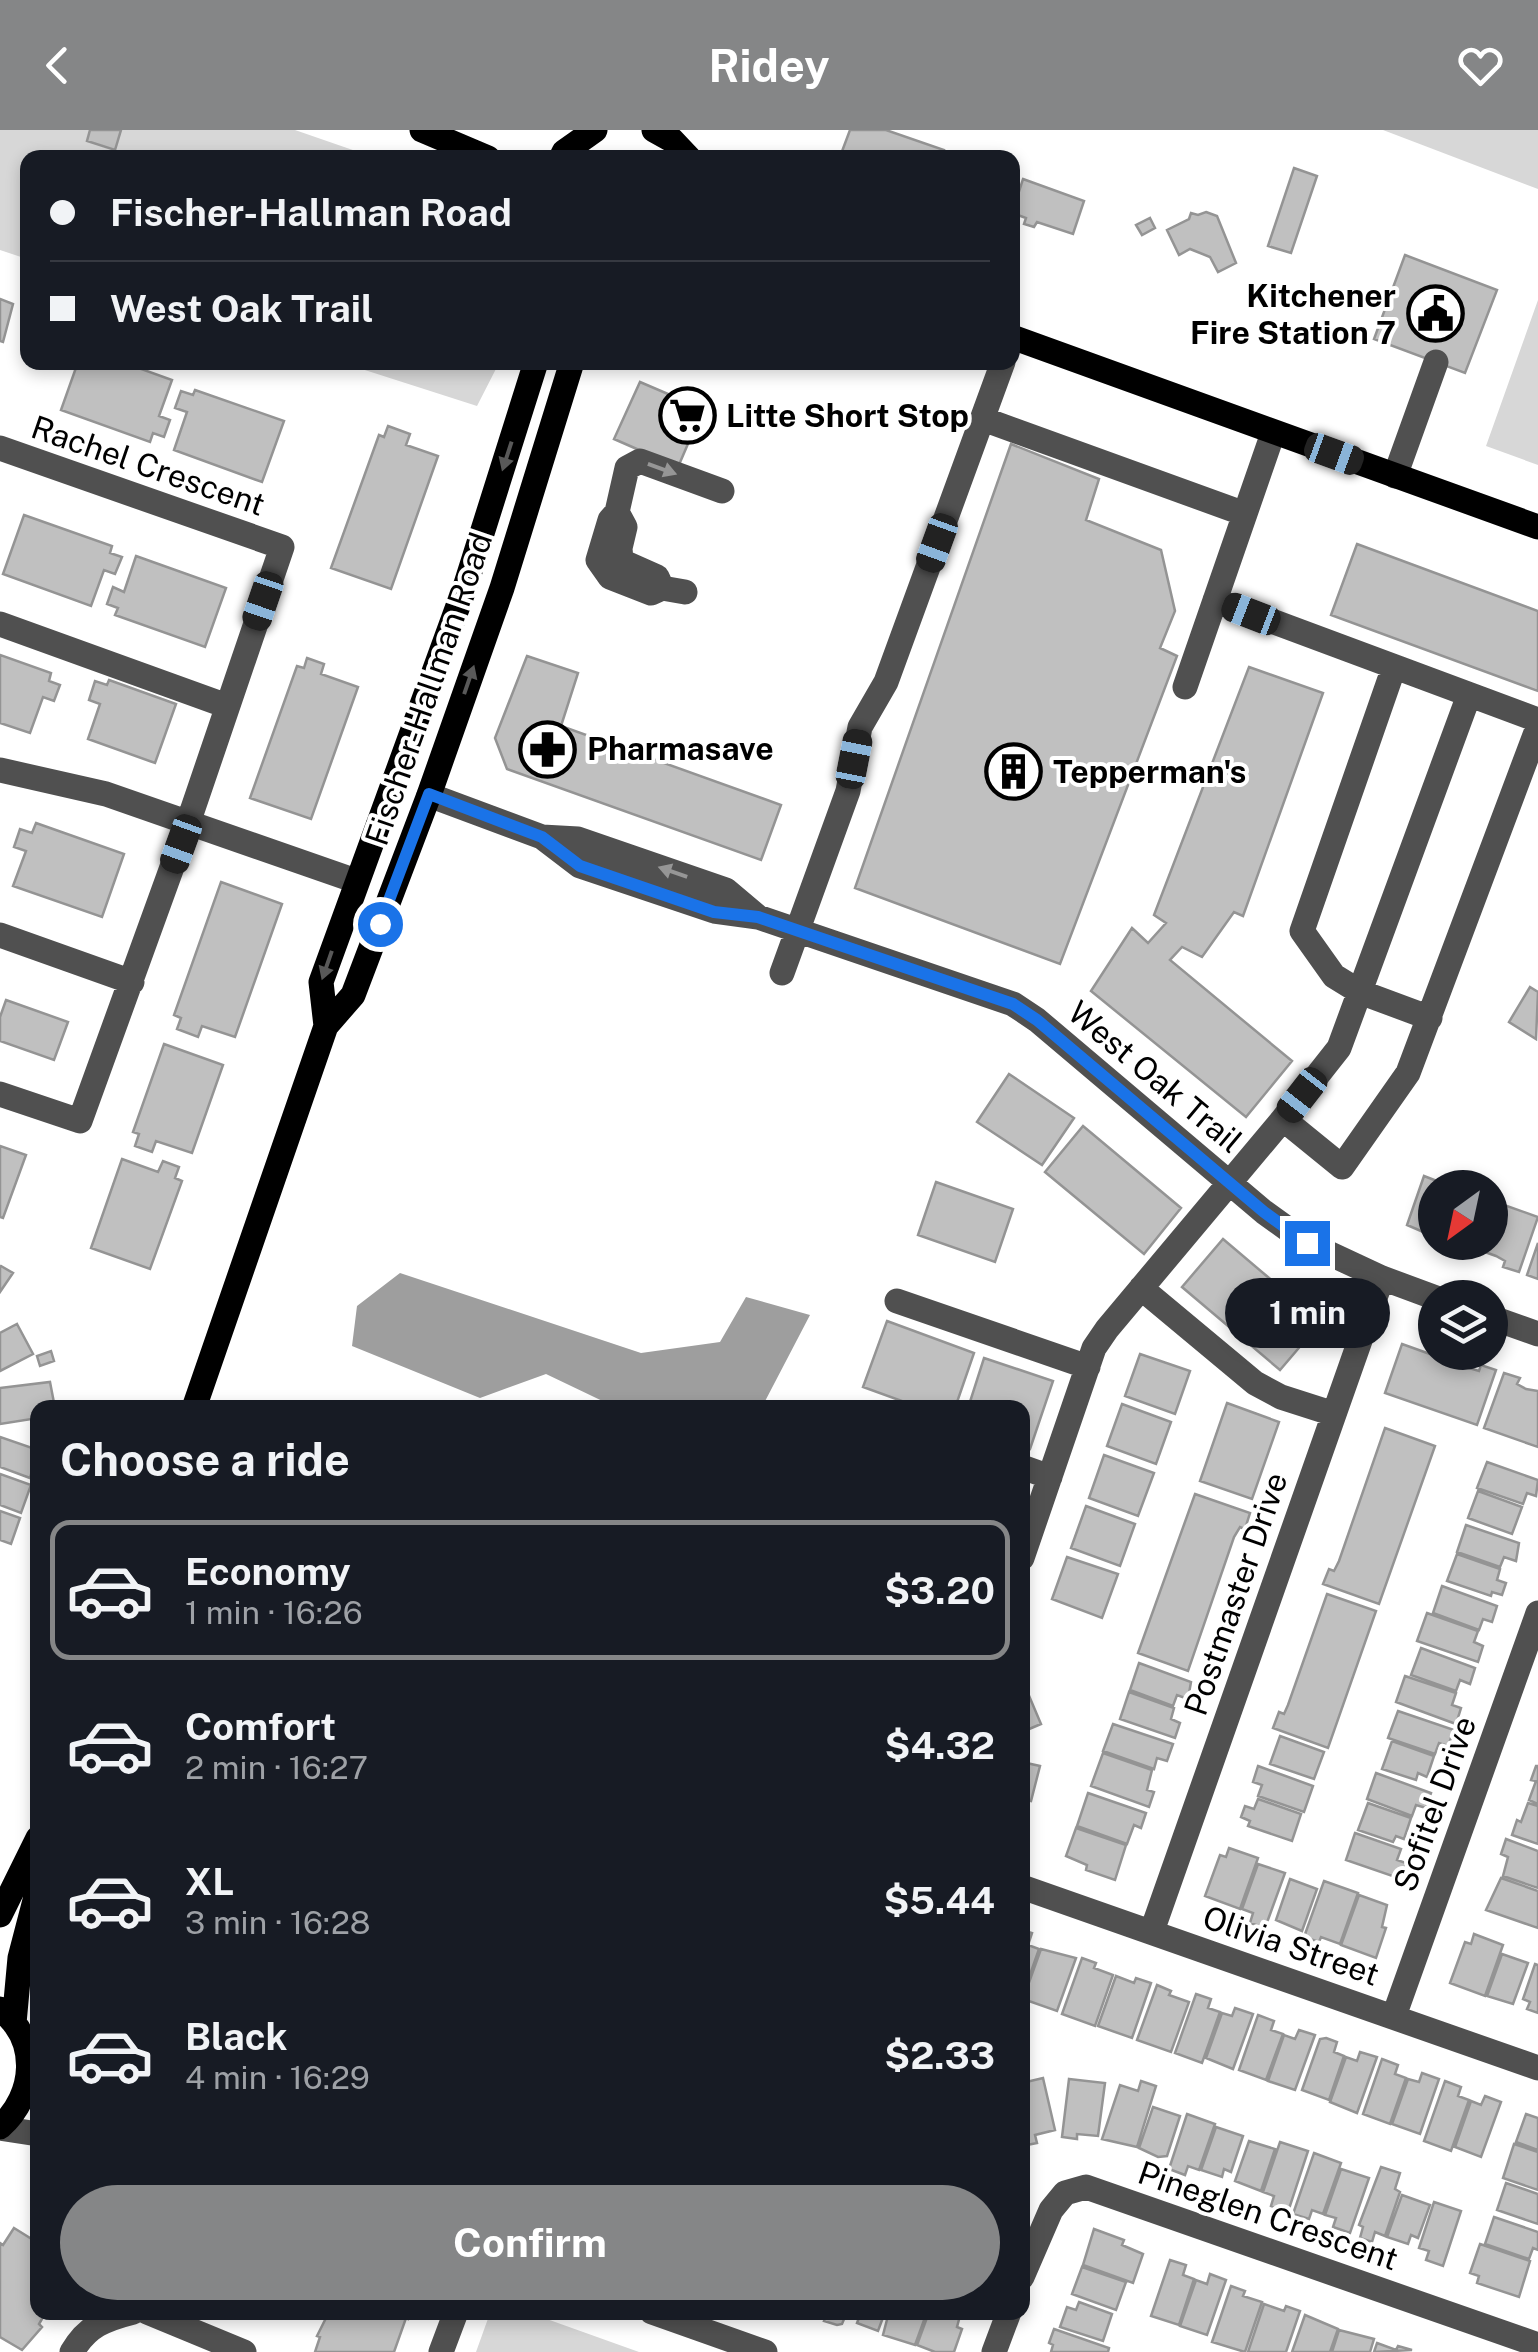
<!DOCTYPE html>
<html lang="en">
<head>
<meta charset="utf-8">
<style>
  body { margin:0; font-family:"Public Sans",sans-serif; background:#20242c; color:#f1f3f6; height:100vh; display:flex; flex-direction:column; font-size:38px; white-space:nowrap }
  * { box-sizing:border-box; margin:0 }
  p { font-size:32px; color:#9ea1a6 }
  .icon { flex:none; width:55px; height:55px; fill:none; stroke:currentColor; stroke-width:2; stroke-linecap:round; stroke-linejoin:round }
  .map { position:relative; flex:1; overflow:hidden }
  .details { position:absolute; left:30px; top:1270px; width:1000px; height:920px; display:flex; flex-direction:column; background:#171b24; border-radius:20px; box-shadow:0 5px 15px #0003 }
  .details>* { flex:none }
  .top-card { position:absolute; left:20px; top:20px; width:1000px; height:220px; border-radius:20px; box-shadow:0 5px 15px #0003; display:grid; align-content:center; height:220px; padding:0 30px; background:#171b24 }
  .needle { width:65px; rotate:213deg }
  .fabs { position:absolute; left:1418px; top:1040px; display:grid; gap:20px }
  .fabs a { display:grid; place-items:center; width:90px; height:90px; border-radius:50%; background:#171b24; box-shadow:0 5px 15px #0003; font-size:50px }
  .end { position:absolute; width:45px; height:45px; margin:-22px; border:12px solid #1a73e8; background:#fff; box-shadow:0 0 0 5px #fff }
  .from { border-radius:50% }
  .bubble { position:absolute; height:70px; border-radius:35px; background:#171b24; box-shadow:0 5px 15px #0003; font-size:32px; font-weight:700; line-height:70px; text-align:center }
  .car { position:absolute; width:30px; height:60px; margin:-30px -15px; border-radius:12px; box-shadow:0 0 8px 2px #0007; background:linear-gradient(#222 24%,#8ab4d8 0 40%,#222 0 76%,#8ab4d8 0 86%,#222 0) }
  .top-card b { display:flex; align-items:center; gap:35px; height:95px; font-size:38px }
  .top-card b+b { border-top:2px solid #363941 }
  .top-card i { width:25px; height:25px; background:#f1f3f6 }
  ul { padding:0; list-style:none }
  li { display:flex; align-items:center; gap:30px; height:140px; margin:0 20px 15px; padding:0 10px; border:5px solid transparent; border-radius:20px }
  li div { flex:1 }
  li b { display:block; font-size:38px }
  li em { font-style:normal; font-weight:700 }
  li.on { border-color:#858687 }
  li>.icon { width:90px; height:90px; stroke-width:1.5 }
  h2 { padding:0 30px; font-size:45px; line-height:120px }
  .button { display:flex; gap:20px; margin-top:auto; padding:20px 30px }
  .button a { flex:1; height:115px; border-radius:60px; background:#858687; color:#fff; font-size:40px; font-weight:700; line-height:115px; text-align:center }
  header { display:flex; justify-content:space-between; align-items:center; height:130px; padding:0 30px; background:#858687; color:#fff; font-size:45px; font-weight:700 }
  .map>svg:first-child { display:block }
  .green { fill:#d7d7d7 }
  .water { fill:#9e9e9e }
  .building { fill:#c0c0c0; stroke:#949494; stroke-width:2.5 }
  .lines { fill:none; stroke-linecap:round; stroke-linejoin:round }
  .minor { stroke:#505050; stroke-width:25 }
  .major { stroke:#000; stroke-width:25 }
  .oneway { fill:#595959 }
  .oneway2 { fill:#969696 }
  .route { stroke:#1a73e8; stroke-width:12 }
  .labels { text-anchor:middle; stroke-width:8; stroke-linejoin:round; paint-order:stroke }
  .poi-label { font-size:32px; font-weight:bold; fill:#000; stroke:#fff; text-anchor:start }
  .street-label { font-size:32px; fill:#000; stroke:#fff }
</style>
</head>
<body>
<header><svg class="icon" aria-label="back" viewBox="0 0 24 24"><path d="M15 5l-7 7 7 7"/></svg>Ridey<svg class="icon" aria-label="heart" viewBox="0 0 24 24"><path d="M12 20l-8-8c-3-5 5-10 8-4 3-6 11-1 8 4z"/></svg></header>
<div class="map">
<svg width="1538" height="2222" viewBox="0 0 1538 2222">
  <rect width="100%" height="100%" fill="#fff"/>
  <path class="green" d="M0 0H295L373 27 28 28 27 129 0 120Z
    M1383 0H1538V59Z
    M1538 170V335L1486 316Z
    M343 233 499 232V233L477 276Z
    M490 2183H530L639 2222H476Z"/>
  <path class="water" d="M400 1143 641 1223 720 1212 746 1167 810 1185 762 1277H615L546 1244 480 1268 352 1216 357 1176Z"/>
  <path class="building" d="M90 0H121L115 20 87 11Z
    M850 0H886L944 20 942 28H852L841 24Z
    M1294 38 1317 46 1291 123 1268 116Z
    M1023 49 1084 71 1073 104 1037 92 1034 97 1024 94 1026 88 1012 83Z
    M1206 82 1217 86 1236 133 1218 142 1210 127 1190 119 1179 125 1167 100 1189 89 1191 83 1198 85Z
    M1150 88 1155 98 1142 105 1136 95Z
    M1405 125 1497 160 1465 243 1374 209Z
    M0 169 13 174 3 212 0 211Z
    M78 232H122L172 250 159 286 170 290 164 307 153 303 150 312 61 280Z
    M640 252 703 279 678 337 614 309Z
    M195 260 284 291 262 352 174 320 187 282 175 278 181 261 193 265Z
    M388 296 410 304 406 315 438 326 391 459 331 438 379 305 384 307Z
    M1011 314 1099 349 1086 390 1161 420 1175 481 1160 518 1177 526 1060 834 855 758Z
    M24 385 112 416 110 423 122 427 115 444 104 440 91 476 3 444Z
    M1357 414 1538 481V561L1331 485Z
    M136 426 226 458 205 517 115 485 118 478 107 474 113 457 124 462Z
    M0 525 51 543 49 551 60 555 54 571 43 567 30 603 0 593Z
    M527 526 578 543 561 596 781 675 761 730 507 639 495 608Z
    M307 528 324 534 321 544 358 557 311 689 250 668 297 536 304 538Z
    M1249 537 1323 563 1243 786 1234 782 1202 827 1182 817 1170 830 1292 931 1246 987 1091 861 1132 798 1148 813 1166 793 1154 785Z
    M109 550 176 574 155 633 88 609 100 574 89 570 95 551 107 555Z
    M36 693 124 724 102 787 13 756 26 721 14 717 20 699 32 703Z
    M221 752 282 774 235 907 202 896 198 907 177 899 181 888 174 885Z
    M1530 857 1538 862 1536 909 1509 892Z
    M6 870 68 892 54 930 0 911V887Z
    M164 914 223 935 192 1023 156 1011 152 1022 135 1016 139 1004 133 1002Z
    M1009 944 1074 988 1042 1035 977 992Z
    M1083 996 1181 1078 1144 1124 1045 1042Z
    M0 1016 26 1025 3 1088 0 1087Z
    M122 1029 158 1042 163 1031 179 1037 175 1048 182 1051 150 1139 91 1118Z
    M1424 1046 1455 1058H1435V1107L1407 1095Z
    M936 1052 1013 1079 995 1132 918 1105Z
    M1490 1070 1538 1087 1519 1142 1503 1137 1505 1131 1496 1126 1457 1112H1490Z
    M1223 1109 1321 1192 1280 1240 1182 1157Z
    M1538 1113V1149L1527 1145Z
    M1 1136 13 1143 0 1162V1137Z
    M887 1191 974 1223 955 1278H921L863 1257Z
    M17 1194 33 1224 0 1241V1203Z
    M1402 1214 1469 1238 1479 1241 1481 1235 1496 1240 1477 1295 1385 1263Z
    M51 1221 54 1231 40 1236 37 1226Z
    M1140 1224 1190 1241 1175 1284 1125 1266Z
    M984 1228 1053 1251 1030 1319 1022 1317V1278H968Z
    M1504 1243 1520 1248 1517 1254 1526 1259 1538 1261V1317L1484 1298Z
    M50 1252 55 1278H38V1288L0 1294V1258Z
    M1227 1273 1279 1292 1252 1369 1200 1351Z
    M1122 1274 1171 1292 1156 1334 1107 1316Z
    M1385 1298 1435 1316 1379 1474 1323 1454 1329 1439 1334 1441 1339 1431Z
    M0 1307 38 1320 30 1348 0 1337Z
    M1104 1325 1154 1343 1138 1386 1089 1368Z
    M1487 1332 1538 1350 1536 1366 1527 1363 1523 1374 1477 1358Z
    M0 1344 31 1355 21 1383 0 1375Z
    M1478 1361 1522 1377 1512 1404 1468 1388Z
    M1195 1364 1250 1383 1245 1399 1240 1397 1234 1407 1188 1541 1138 1523Z
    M1086 1376 1135 1394 1120 1436 1071 1418Z
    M0 1381 20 1388 11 1414 0 1410Z
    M1466 1395 1519 1413 1516 1431 1504 1427 1500 1437 1457 1422Z
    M1457 1424 1500 1439 1497 1450 1506 1453 1502 1465 1492 1462 1491 1466 1447 1451Z
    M1067 1427 1118 1444 1102 1488 1052 1469Z
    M1442 1456 1497 1476 1492 1492 1483 1489 1479 1500 1433 1483Z
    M1327 1464 1376 1481 1328 1618 1273 1598 1279 1582 1284 1584 1288 1575Z
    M1427 1483 1478 1501 1474 1512 1483 1516 1478 1532 1417 1511Z
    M1421 1518 1475 1538 1470 1554 1460 1550 1456 1561 1411 1545Z
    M1139 1533 1191 1552 1188 1569 1177 1565 1173 1576 1130 1560Z
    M1405 1546 1456 1563 1452 1575 1461 1578 1456 1594 1396 1572Z
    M1027 1561 1041 1594 1022 1602V1563Z
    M1129 1562 1174 1578 1171 1589 1180 1593 1175 1608 1120 1589Z
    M1398 1581 1454 1600 1448 1616 1439 1613 1435 1624 1388 1608Z
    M1113 1594 1173 1614 1167 1631 1157 1628 1154 1639 1103 1621Z
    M1280 1606 1324 1622 1314 1649 1270 1634Z
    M1392 1611 1434 1626 1427 1647 1418 1643 1416 1650 1382 1639Z
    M1103 1623 1152 1640 1147 1660 1154 1662 1149 1677 1091 1656Z
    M1022 1632 1040 1636 1031 1671 1022 1669Z
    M1258 1636 1313 1656 1304 1682 1258 1666 1262 1655 1253 1652Z
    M1536 1636H1538V1674L1529 1670 1536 1651 1531 1650Z
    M1376 1643 1431 1663 1426 1678 1416 1675 1412 1686 1367 1669Z
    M1088 1663 1146 1683 1141 1698 1134 1695 1127 1714 1077 1696Z
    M1258 1669 1301 1684 1292 1711 1248 1696 1250 1691 1241 1687 1245 1676 1254 1679Z
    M1368 1673 1411 1688 1404 1709 1396 1706 1393 1712 1358 1700Z
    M1528 1673 1538 1676V1714L1512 1705 1517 1690 1521 1692Z
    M1076 1698 1126 1715 1115 1750 1086 1740 1087 1735 1066 1726Z
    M1355 1703 1401 1719 1397 1730 1406 1733 1401 1749 1346 1730Z
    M1506 1709 1538 1721V1758L1503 1746 1508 1727 1501 1724Z
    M1229 1718 1258 1728 1240 1779 1205 1766 1220 1725 1226 1727Z
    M1258 1734 1285 1743 1265 1798 1250 1793 1253 1783 1242 1779Z
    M1501 1748 1538 1761V1798L1486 1780Z
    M1290 1749 1317 1759 1302 1801 1276 1790Z
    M1324 1751 1358 1763 1340 1814 1321 1807 1319 1812 1304 1807Z
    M1359 1765 1387 1775 1382 1797 1386 1798 1376 1828 1341 1815Z
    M1022 1800 1032 1803 1028 1815 1039 1819 1024 1862Z
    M1474 1804 1503 1815 1485 1866 1450 1853 1465 1812 1471 1814Z
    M1041 1819 1076 1828 1057 1881 1023 1869Z
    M1502 1824 1528 1833 1513 1874 1487 1866Z
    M1082 1828 1096 1833 1094 1838 1113 1845 1095 1896 1062 1884Z
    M1535 1834 1538 1835V1883L1527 1879 1530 1872 1523 1869Z
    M1116 1846 1134 1853 1136 1848 1151 1853 1132 1908 1098 1896Z
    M1157 1855 1171 1861 1169 1865 1189 1872 1171 1922 1137 1910Z
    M1196 1864 1211 1869 1208 1878 1220 1882 1202 1933 1175 1923Z
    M1235 1878 1253 1884 1233 1939 1206 1928 1222 1883 1232 1886Z
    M1258 1885 1274 1891 1271 1900 1283 1904 1266 1950 1239 1940Z
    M1299 1900 1315 1905 1295 1960 1268 1951 1284 1905 1295 1909Z
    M1326 1908 1337 1912 1334 1922 1344 1926 1329 1970 1302 1960 1320 1909Z
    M1360 1922 1377 1927 1357 1983 1330 1972 1346 1927 1357 1931Z
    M1382 1929 1398 1935 1395 1944 1406 1948 1390 1994 1363 1984Z
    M1422 1943 1439 1949 1420 2004 1392 1994 1408 1949 1419 1952Z
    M1043 1948 1055 2000 1035 2005 1037 2013 1022 2016V1953Z
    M1069 1949 1105 1953 1098 2006 1077 2004V2009L1062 2007Z
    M1141 1951 1156 1956 1137 2017 1102 2009 1120 1955 1138 1961Z
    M1445 1951 1461 1957 1458 1966 1469 1970 1451 2021 1424 2011Z
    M1485 1966 1501 1972 1481 2027 1455 2017 1471 1971 1481 1975Z
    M1153 1977 1180 1986 1167 2026 1158 2027 1139 2018Z
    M1187 1984 1215 1994 1199 2040 1188 2036 1185 2045 1169 2039Z
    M1526 1984 1538 1988V2020L1516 2012Z
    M1216 1997 1243 2006 1231 2042 1224 2039 1222 2047 1201 2040Z
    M1249 2011 1275 2019 1261 2061 1235 2051Z
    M1280 2012 1308 2021 1288 2082 1271 2076 1274 2066 1263 2062Z
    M1514 2014 1538 2022V2060L1503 2048Z
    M1314 2023 1341 2033 1323 2084 1312 2080 1309 2089 1293 2084Z
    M1381 2037 1400 2043 1395 2059 1400 2062 1385 2106 1375 2102 1372 2112 1360 2108 1363 2097 1359 2095Z
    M1341 2039 1369 2048 1350 2103 1333 2097 1336 2088 1325 2085Z
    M1506 2053 1538 2064V2094L1497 2080Z
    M1402 2065 1430 2075 1418 2108 1411 2105 1408 2114 1387 2107Z
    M1434 2072 1461 2081 1443 2136 1426 2130 1429 2121 1419 2118Z
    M1494 2087 1538 2102V2120L1533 2118 1529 2129 1485 2114Z
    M14 2098 38 2113V2182H46L39 2194 42 2197 22 2220 0 2207V2113L3 2115Z
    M1094 2099 1124 2110 1122 2115 1143 2124 1133 2153 1083 2135Z
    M1480 2114 1530 2131 1519 2167 1477 2153 1479 2146 1470 2143Z
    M1170 2130 1186 2135 1183 2145 1194 2149 1179 2195 1151 2186Z
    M1082 2137 1126 2152 1116 2180 1072 2164Z
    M1210 2144 1226 2150 1207 2205 1180 2196 1196 2150 1207 2154Z
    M1231 2156 1245 2161 1243 2166 1262 2172 1245 2222 1212 2212Z
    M1079 2172 1112 2184 1103 2211 1060 2197 1067 2177 1076 2180Z
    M1264 2174 1284 2181 1286 2176 1300 2181 1286 2222H1248Z
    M329 2182H411L408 2189 406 2188 394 2222H315L320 2207 317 2206Z
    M828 2182H847L842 2194 837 2195 824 2191Z
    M885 2182 878 2201 857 2193 860 2185 853 2183Z
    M889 2182H927L915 2215 883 2205Z
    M929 2182H961L957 2197 962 2199 954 2222H935L917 2215Z
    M1305 2185 1338 2199 1330 2222H1292Z
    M1054 2199 1109 2218 1108 2222H1051L1053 2215 1049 2213Z
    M1339 2200 1374 2209 1370 2222H1332Z
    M1377 2213 1396 2220 1398 2216 1412 2220 1374 2222Z"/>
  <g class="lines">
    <path class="minor" d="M983 289 1245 384
      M0 318 282 417 188 693 80 991 0 964
      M1395 346 1436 232
      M618 384 625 397 620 418 621 431 657 447 662 458
      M685 462 662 458 651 463 610 447 598 430 610 390 617 382 627 338 640 331 722 361
      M1215 470 1538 590
      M0 494 227 576
      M1394 537 1302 801 1334 846 1360 862 1430 888
      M1185 557 1273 303
      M0 640 106 664 356 751
      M429 665 542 707 580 736 714 781 758 787 1013 874 1037 890 1264 1082 1307 1113 1382 1148 1436 1168
      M542 707 578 709 726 760 758 787
      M0 805 132 852
      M782 843 848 661 860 597 886 552 1003 232
      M1283 989 1339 918 1469 565
      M1141 1158 1255 1253 1281 1267 1334 1284
      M897 1171 1088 1237
      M1490 1187 1538 1204
      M1022 1337 1050 1347
      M1022 1428 1094 1218 1107 1199 1283 989 1342 1037 1408 943 1538 597
      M1022 1757 1538 1938
      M1152 1801 1382 1148
      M1394 1886 1538 1483
      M0 1998 38 2004
      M1022 2147 1051 2080 1065 2063 1086 2057 1538 2215
      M147 2182 244 2222
      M652 2182 765 2222
      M72 2222C87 2196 105 2189 133 2182
      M441 2222 456 2182
      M994 2222 1009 2182"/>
    <path class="major" d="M422 0 488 28
      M654 0 672 10 689 28
      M561 28 564 22 595 0
      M1012 207 1538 397
      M326 896 321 852 466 454 536 232
      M194 1278 326 896 353 865 429 665 502 458 572 232
      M0 1785 38 1708
      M0 1879C40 1910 36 1965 0 1997
      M14 1893 20 1828 38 1759"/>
  </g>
  <defs><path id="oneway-solid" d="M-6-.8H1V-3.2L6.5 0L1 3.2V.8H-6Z" transform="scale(2.5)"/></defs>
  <g class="oneway">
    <use href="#oneway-solid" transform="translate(507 326) rotate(108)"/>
    <use href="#oneway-solid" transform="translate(469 550) rotate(-71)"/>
    <use href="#oneway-solid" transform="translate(327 835) rotate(109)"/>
  </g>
  <g class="oneway2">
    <use href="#oneway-solid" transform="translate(662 339) rotate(20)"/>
    <use href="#oneway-solid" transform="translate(673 742) rotate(-161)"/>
  </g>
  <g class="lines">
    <path class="route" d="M380 794 429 664 542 707 580 736 714 782 758 787 1013 874 1037 890 1264 1082 1307 1113"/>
  </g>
  <defs>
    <symbol id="civic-ring" viewBox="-11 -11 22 22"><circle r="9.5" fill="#fff" stroke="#000" stroke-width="1.5"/><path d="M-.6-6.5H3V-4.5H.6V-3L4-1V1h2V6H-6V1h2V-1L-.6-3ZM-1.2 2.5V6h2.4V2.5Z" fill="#000"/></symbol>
    <symbol id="supermarket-ring" viewBox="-11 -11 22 22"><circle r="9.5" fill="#fff" stroke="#000" stroke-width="1.5"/><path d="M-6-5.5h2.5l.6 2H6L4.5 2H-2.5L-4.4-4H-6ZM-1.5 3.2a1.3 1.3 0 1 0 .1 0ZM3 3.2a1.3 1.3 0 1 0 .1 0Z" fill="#000"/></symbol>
    <symbol id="pharmacy-ring" viewBox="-11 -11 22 22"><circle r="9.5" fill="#fff" stroke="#000" stroke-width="1.5"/><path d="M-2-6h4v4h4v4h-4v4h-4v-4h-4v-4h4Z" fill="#000"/></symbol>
    <symbol id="building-ring" viewBox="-11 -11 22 22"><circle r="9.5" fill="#fff" stroke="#000" stroke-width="1.5"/><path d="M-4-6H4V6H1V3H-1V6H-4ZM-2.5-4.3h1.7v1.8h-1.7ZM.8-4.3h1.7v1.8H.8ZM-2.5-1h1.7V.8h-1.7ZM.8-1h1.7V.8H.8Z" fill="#000"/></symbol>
  </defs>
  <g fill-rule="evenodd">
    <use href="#civic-ring" x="1404" y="152" width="63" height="63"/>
    <use href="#supermarket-ring" x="656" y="254" width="63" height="63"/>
    <use href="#pharmacy-ring" x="516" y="588" width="63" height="63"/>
    <use href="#building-ring" x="982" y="610" width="63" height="63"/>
  </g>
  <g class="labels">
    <g class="poi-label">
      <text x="1396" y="177" text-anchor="end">Kitchener<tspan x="1396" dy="37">Fire Station 7</tspan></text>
      <text x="726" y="297">Litte Short Stop</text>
      <text x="587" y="630">Pharmasave</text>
      <text x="1053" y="653">Tepperman's</text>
    </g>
    <g class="street-label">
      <text transform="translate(148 336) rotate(19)" y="11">Rachel Crescent</text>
      <text transform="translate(429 559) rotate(-71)" y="11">Fischer-Hallman Road</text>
      <text transform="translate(1155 947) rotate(40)" y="11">West Oak Trail</text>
      <text transform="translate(1236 1464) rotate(-71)" y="11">Postmaster Drive</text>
      <text transform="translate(1435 1674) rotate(-70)" y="11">Sofitel Drive</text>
      <text transform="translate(1291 1816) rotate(19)" y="11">Olivia Street</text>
      <text transform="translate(1268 2086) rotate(19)" y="11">Pineglen Crescent</text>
    </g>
  </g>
</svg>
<div class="fabs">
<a><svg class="needle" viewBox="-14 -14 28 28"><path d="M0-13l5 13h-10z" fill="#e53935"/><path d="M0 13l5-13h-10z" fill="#9ea1a6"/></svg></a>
<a><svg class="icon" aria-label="layers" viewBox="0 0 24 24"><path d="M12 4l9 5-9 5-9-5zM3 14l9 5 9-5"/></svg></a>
</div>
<i class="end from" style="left:380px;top:794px"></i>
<i class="end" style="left:1307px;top:1113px"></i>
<div class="bubble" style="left:1225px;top:1148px;width:165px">1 min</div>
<i class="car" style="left:1334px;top:324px;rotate:110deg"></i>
<i class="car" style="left:937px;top:413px;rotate:200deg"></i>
<i class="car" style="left:263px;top:471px;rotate:199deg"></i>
<i class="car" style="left:1251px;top:484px;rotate:291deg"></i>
<i class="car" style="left:854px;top:629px;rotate:11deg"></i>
<i class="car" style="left:181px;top:714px;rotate:200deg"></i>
<i class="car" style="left:1302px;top:965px;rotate:218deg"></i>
<div class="top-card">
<b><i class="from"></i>Fischer-Hallman Road</b>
<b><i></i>West Oak Trail</b>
</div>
<section class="details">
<h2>Choose a ride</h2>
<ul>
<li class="on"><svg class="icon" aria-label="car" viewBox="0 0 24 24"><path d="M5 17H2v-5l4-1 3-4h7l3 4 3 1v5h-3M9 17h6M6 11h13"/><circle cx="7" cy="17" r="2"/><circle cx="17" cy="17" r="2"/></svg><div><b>Economy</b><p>1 min · 16:26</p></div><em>$3.20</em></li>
<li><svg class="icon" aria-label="car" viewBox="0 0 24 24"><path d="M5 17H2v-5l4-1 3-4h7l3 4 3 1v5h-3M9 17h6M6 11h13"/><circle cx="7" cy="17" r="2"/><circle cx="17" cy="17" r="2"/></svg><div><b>Comfort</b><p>2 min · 16:27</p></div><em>$4.32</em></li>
<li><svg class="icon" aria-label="car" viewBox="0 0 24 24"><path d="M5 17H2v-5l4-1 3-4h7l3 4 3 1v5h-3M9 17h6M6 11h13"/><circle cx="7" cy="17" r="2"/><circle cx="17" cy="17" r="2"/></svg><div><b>XL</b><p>3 min · 16:28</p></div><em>$5.44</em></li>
<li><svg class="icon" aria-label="car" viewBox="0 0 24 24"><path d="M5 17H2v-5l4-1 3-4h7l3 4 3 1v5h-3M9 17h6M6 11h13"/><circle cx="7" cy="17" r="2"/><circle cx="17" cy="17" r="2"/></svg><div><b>Black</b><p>4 min · 16:29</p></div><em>$2.33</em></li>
</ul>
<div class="button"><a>Confirm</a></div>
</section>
</div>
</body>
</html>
